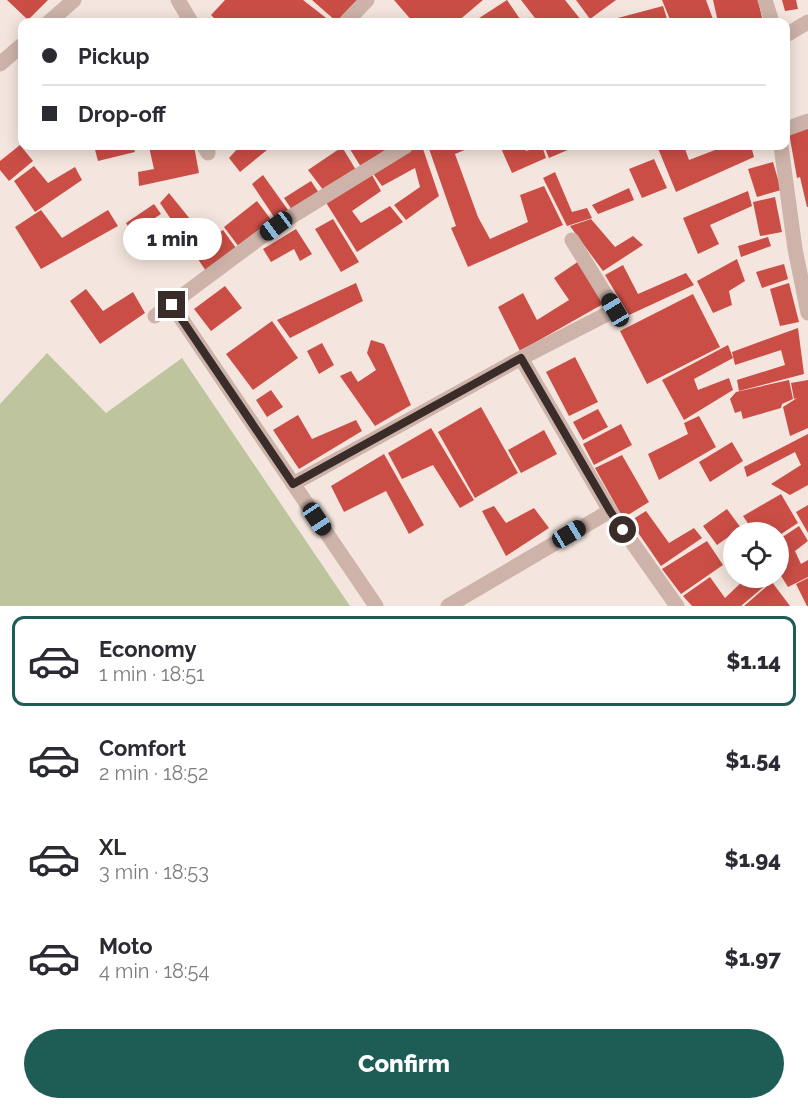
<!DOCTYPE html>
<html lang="en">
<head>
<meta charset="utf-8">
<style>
  body { margin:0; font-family:Raleway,sans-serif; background:#f2f2f3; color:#2b2b33; height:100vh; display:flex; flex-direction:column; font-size:22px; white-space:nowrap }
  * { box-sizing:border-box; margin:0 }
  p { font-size:20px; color:#7c7c81 }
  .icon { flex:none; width:33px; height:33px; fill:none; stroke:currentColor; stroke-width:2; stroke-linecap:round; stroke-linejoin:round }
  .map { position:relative; height:606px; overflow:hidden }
  .panel { display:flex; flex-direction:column; background:#fff; flex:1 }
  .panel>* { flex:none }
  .banner { position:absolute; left:18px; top:18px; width:772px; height:132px; border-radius:12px; box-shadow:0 3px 15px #0003; display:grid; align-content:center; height:132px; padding:0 24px; background:#fff }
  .buttons { position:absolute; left:723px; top:522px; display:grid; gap:12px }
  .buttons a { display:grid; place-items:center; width:66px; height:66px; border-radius:50%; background:#fff; box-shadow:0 3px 15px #0003; font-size:30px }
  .end { position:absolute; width:27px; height:27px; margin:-14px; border:8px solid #3a2c29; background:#fff; box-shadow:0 0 0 3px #fff }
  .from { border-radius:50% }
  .bubble { position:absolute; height:42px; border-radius:21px; background:#fff; box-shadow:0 3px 15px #0003; font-size:20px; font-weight:800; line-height:42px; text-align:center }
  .car { position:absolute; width:18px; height:36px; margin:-18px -9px; border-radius:8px; box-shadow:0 0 4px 2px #0007; background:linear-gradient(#222 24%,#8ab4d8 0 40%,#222 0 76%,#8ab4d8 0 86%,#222 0) }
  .banner b { display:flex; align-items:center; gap:21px; height:57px; font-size:22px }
  .banner b+b { border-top:2px solid #e1e1e2 }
  .banner i { width:15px; height:15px; background:#2b2b33 }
  ul { padding:10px 0 0; list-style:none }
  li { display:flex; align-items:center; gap:18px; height:90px; margin:0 12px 9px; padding:0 12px; border:3px solid transparent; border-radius:12px }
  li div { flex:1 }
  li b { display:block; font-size:22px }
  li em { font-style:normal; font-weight:800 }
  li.current { border-color:#1d5d56 }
  li>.icon { width:54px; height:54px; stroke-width:1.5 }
  .button { display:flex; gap:12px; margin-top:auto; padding:12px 24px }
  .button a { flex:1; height:69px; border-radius:36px; background:#1d5d56; color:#fff; font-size:24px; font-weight:800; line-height:69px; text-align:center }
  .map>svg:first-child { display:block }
  .green { fill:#bec49d }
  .building { fill:#ca4e46 }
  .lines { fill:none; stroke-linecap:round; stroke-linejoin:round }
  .minor { stroke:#cdb3a9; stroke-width:15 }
  .route { stroke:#3a2c29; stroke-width:8 }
</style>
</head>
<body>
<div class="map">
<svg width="808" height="606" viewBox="0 0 808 606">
  <rect width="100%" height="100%" fill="#f4e6de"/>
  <path class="green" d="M47 353 106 413 182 358 350 606H0V404Z"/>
  <path class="building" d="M7 0H48L28 20Z
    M225 0H303L330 21 218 22 211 15Z
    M312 0H359L337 22Z
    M394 0H483L457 22H413Z
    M507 0 522 22H473Z
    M521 0H565L581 20 578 22H538Z
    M576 0H616L590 19Z
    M662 0H706L714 22H671Z
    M713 0H758L763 22H718Z
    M782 0H796L798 9 785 11Z
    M663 6 668 22H615L614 19Z
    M808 128V207H807L800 177 797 178 789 133Z
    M20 145 33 161 9 181 0 170V161Z
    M94 146H133L135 152 98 161Z
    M159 146H194L199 173 139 186 138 172 154 169 149 147Z
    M238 146H263L267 150 240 172 229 158 239 147Z
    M348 146H395L361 167Z
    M417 146H422L439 196 406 220 394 205 420 187 415 168 382 186 372 172Z
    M428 146H474L455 154 478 217 490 239 528 222 520 195 544 186 563 225 468 267 451 228 456 226Z
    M500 146H523L526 151 542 146 546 158 512 173Z
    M544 146H577L549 158Z
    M657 146H684L689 160 715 150 713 146H751L754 157 676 192Z
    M342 147 356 170 324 191 308 170Z
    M654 159 667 188 642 198 629 169Z
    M773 162 781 190 757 197 748 169Z
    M34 166 48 183 75 167 82 180 35 212 14 181Z
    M555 172 572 212 587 208 592 218 567 226 543 178Z
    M371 173 381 191 352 211 361 223 390 206 403 222 357 252 325 201Z
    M263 175 288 210 276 220 252 184Z
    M311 181 319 193 292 210 284 198Z
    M629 188 634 200 598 214 592 205Z
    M748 191 752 206 710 225 719 244 698 254 683 218Z
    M169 193 207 240 223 230 236 248 206 271 160 203Z
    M775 197 782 232 760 236 753 202Z
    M257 201 272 221 239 247 224 227Z
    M154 204 161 214 132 233 126 223Z
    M41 210 62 238 108 210 118 226 41 269 15 227Z
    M333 219 359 262 341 272 315 229Z
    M591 219 615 247 633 236 643 245 603 271 570 226Z
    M296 229 312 254 300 261 294 249 271 262 263 249Z
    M768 237 771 246 741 257 738 246Z
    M737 259 745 281 729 291 732 305 713 313 697 281Z
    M579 261 603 304 520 351 498 307 523 293 537 320 569 300 554 278Z
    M784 264 788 279 762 288 756 272Z
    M623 265 638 294 686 273 694 285 629 315 605 275Z
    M356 283 363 301 290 338 277 320Z
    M789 283 799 322 780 326 770 289Z
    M225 286 242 308 211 331 194 309Z
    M86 289 103 311 133 292 145 313 100 344 70 301Z
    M693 294 720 347 647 384 620 331Z
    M272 321 298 358 253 390 226 354Z
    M798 328 804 374 739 391 737 380 785 365 781 350 735 365 732 352Z
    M371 340 384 344 411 405 375 426 340 376 351 371 358 382 376 370 367 353Z
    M322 343 334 365 319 374 307 351Z
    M728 345 733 358 694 379 698 390 729 378 733 390 684 420 662 380Z
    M575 357 598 402 569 416 546 372Z
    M789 380 793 399 782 404 781 408 743 419 741 411 735 413 730 399 736 392Z
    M808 380V428L790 436 783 407 797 398 794 399 791 383Z
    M271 390 283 407 267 417 256 400Z
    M481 407 518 473 475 498 438 432Z
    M598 409 608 427 583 440 573 422Z
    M298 415 312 439 356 420 362 431 299 469 273 430Z
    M699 416 716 447 659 480 648 454 688 434 684 423Z
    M621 424 632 445 594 465 583 444Z
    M431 428 474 500 460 508 433 465 402 479 388 453Z
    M544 430 557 454 521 473 508 450Z
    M808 434V485L790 495 771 484 801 465 795 452 747 477 744 467Z
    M732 442 743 461 710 482 699 462Z
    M384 454 424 525 409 534 386 491 344 512 331 486Z
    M622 455 649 502 623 518 595 468Z
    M781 494 798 523 778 536V532H754L743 516Z
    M808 505V533L796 512Z
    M494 506 506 523 534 508 549 528 506 556 482 511Z
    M727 509 741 528 717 545 703 526Z
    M646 511 669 543 694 528 702 538 661 566 630 521Z
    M799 526 808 541 795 551 801 564 808 560V577L788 587 778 571V540Z
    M707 541 723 565 681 594 662 569Z
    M710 577 725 598 746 578H763L768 583 741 606H692L683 596Z
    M808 578V606H807L796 584Z
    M772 582 790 606H744Z"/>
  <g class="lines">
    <path class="minor" d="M178 0 191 22
      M765 0 772 22
      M49 22 74 0
      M346 22 367 0
      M786 35 808 22
      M0 64 22 45
      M786 129 808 121
      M204 146 208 153
      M781 146 795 249 808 313
      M172 305 376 606
      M155 316 276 226 406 146
      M521 358 615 310 572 240
      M293 484 521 358 610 511 677 606
      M448 606 610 511"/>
  </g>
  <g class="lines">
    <path class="route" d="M172 305 293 484 521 358 610 511 623 530"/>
  </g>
</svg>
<div class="buttons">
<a><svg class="icon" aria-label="locate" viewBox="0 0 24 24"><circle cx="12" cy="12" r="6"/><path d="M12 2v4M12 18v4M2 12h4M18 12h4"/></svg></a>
</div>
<i class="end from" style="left:623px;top:530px"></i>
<i class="end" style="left:172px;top:305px"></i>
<div class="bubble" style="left:123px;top:218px;width:99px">1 min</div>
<i class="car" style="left:276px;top:226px;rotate:233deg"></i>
<i class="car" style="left:615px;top:310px;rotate:329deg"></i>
<i class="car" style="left:317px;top:519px;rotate:146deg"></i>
<i class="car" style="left:569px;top:534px;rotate:59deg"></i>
<div class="banner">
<b><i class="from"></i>Pickup</b>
<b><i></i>Drop-off</b>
</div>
</div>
<section class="panel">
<ul>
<li class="current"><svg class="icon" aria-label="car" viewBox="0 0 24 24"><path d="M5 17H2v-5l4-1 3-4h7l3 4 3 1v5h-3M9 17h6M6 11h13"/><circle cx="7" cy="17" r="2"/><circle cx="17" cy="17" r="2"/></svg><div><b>Economy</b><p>1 min · 18:51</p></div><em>$1.14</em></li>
<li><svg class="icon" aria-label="car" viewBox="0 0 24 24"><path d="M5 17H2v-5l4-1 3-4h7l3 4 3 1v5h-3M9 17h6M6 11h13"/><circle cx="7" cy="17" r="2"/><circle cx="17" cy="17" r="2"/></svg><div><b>Comfort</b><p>2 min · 18:52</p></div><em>$1.54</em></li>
<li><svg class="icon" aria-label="car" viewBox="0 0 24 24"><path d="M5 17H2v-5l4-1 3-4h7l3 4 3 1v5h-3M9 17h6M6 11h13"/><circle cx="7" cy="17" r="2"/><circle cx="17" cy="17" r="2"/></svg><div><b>XL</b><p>3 min · 18:53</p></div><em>$1.94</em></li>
<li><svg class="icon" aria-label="car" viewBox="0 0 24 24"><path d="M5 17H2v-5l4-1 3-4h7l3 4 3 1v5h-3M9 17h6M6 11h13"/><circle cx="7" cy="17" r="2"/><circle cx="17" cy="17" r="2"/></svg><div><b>Moto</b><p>4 min · 18:54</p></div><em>$1.97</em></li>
</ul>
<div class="button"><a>Confirm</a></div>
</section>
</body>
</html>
